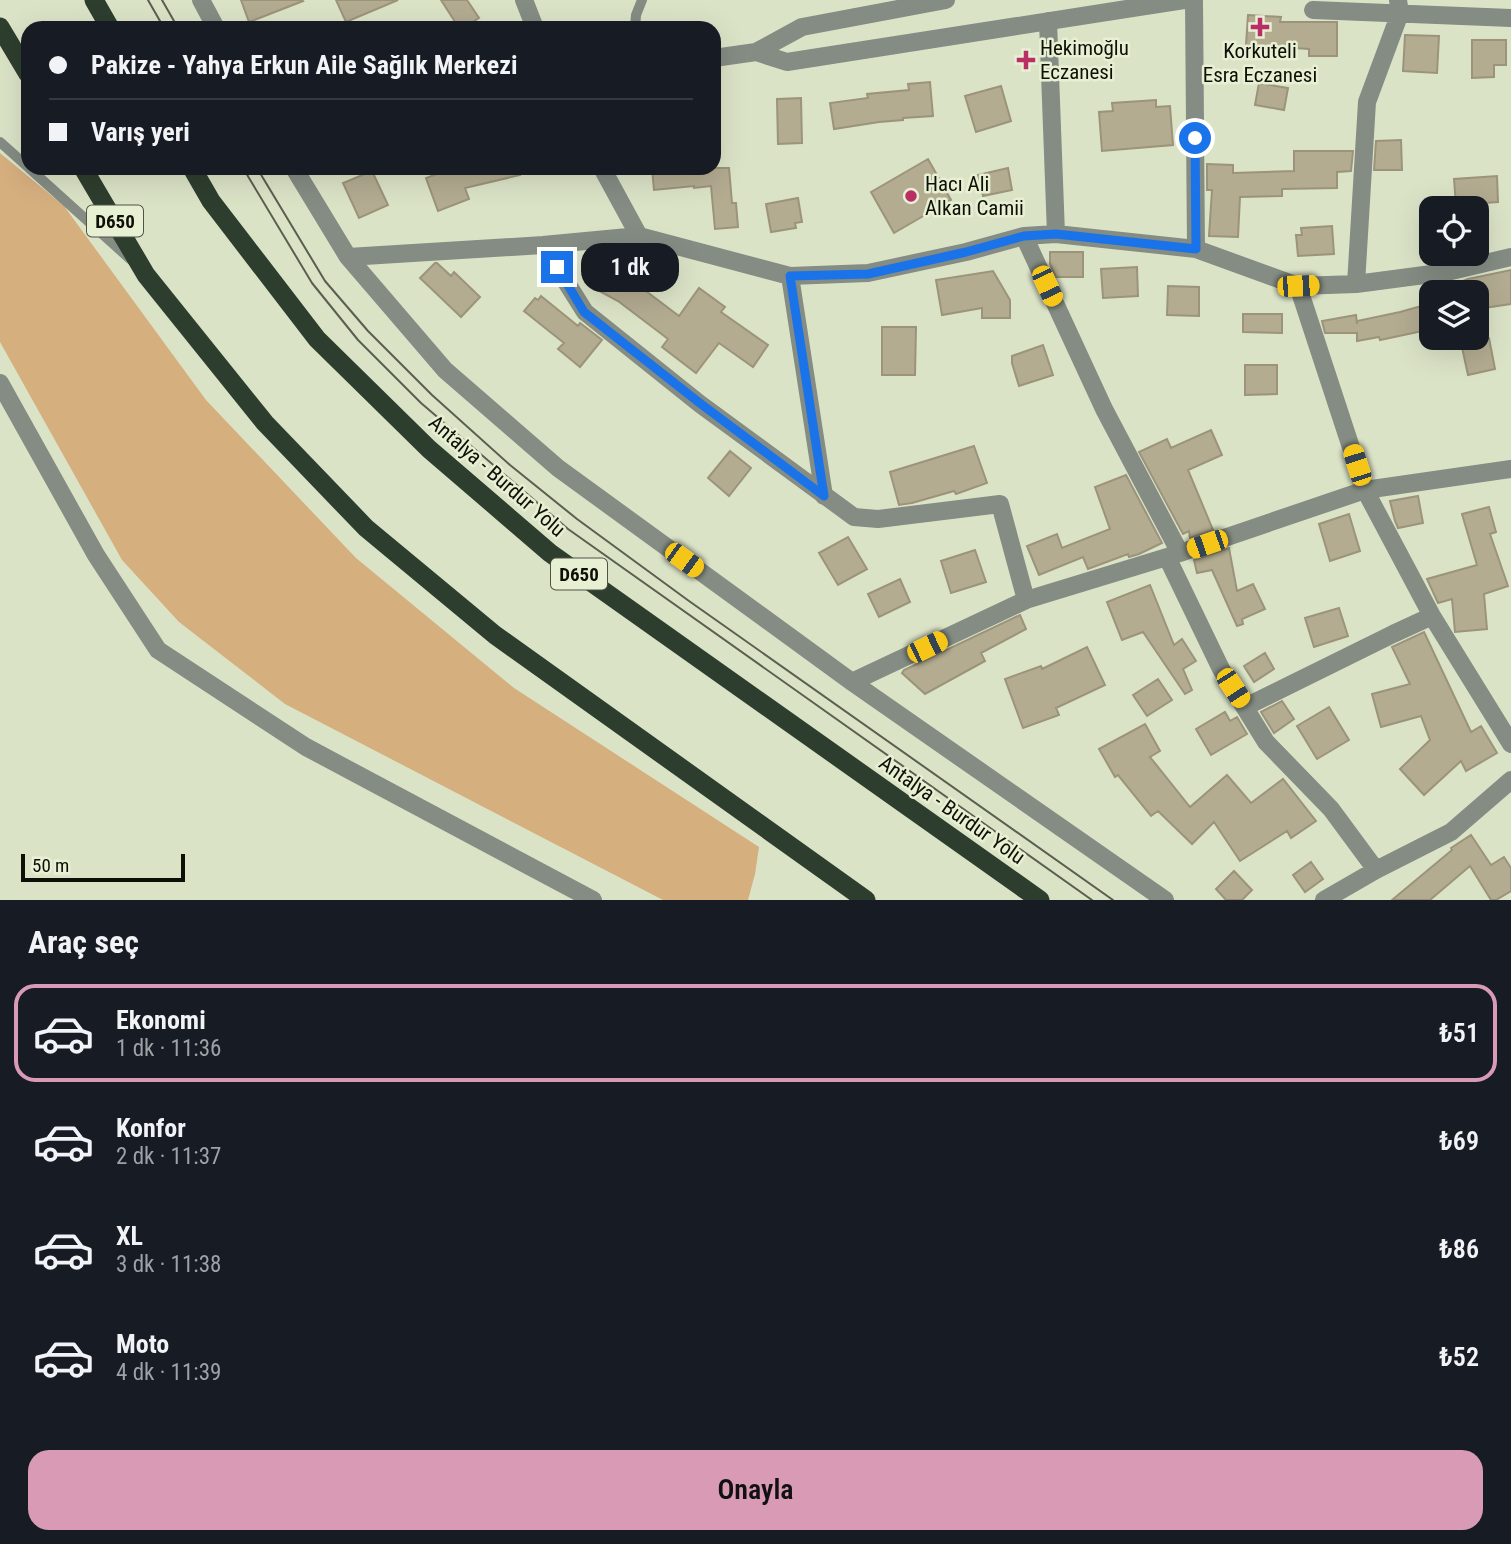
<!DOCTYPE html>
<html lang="tr">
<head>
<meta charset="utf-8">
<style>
  body { margin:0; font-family:"Roboto Condensed",sans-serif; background:#20242c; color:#f1f3f6; height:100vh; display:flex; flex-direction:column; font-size:26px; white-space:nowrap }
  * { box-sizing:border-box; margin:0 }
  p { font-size:23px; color:#9ea1a6 }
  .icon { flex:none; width:38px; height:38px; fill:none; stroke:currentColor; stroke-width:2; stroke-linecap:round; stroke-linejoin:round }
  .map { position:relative; height:900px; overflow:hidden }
  .side { display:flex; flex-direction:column; background:#171b24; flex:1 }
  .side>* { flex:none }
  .top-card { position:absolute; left:21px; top:21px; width:700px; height:154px; border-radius:21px; box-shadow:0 7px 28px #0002; display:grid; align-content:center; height:154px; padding:0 28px; background:#171b24 }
  .controls { position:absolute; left:1419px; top:196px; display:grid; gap:14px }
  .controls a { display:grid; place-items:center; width:70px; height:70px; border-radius:14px; background:#171b24; box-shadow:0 7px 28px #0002; font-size:35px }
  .scale { position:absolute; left:21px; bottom:18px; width:164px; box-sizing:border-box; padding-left:7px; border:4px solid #0e1007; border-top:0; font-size:19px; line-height:24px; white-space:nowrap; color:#0e1007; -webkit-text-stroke:5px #e8f0d4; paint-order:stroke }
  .end { position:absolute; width:32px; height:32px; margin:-16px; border:9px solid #1a73e8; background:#fff; box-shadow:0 0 0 4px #fff }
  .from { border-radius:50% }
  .bubble { position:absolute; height:49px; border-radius:21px; background:#171b24; box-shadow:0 7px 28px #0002; font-size:23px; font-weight:600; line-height:49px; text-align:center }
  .car { position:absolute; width:21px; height:42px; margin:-21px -10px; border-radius:9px; box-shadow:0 0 5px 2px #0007; background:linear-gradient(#f5c518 24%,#345 0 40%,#f5c518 0 76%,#345 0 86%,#f5c518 0) }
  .top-card b { display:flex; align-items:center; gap:24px; height:66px; font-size:26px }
  .top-card b+b { border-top:2px solid #363941 }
  .top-card i { width:18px; height:18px; background:#f1f3f6 }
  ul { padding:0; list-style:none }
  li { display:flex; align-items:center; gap:21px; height:98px; margin:0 14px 10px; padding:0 14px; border:4px solid transparent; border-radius:21px }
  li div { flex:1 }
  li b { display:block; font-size:26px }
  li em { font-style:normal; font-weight:600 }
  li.current { border-color:#d89ab5 }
  li>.icon { width:63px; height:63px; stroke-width:1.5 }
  h2 { padding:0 28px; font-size:32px; line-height:84px }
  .primary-button { display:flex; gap:14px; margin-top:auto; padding:14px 28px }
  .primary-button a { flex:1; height:80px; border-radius:21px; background:#d89ab5; color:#111; font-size:28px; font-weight:600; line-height:80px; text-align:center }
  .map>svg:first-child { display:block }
  .green { fill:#d6af7f }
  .building { fill:#b3ac91; stroke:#9b947a; stroke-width:2 }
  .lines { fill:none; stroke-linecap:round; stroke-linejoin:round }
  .service { stroke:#848c83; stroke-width:10 }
  .minor { stroke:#848c83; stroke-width:18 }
  .trunk { stroke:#2e3e2e; stroke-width:19 }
  .tram { stroke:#5a5f4f; stroke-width:2 }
  .route { stroke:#1a73e8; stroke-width:9 }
  .poi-dot { fill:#b92e65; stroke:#e8f0d4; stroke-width:2.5 }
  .labels { text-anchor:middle; stroke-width:5; stroke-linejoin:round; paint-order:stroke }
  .shield { fill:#e8f0d4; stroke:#4f5344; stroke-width:2 }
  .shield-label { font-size:19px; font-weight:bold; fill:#0e1007 }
  .poi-label { font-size:21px; fill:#0e1007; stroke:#e8f0d4; text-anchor:start }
  .street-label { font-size:21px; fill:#0e1007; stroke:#e8f0d4 }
</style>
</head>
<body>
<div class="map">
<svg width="1511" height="900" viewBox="0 0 1511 900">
  <rect width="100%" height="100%" fill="#dbe3c7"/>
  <path class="green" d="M0 153 64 206 206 400 356 558 514 688 759 847 755 874 748 900H663L285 704 179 622 122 560 0 342Z"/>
  <path class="building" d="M241 0H302L303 1 249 22Z
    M336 0H398L346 22Z
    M441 0H467L479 18 463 28H459Z
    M1248 15 1281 17 1280 22H1337V56H1309V49L1246 45Z
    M1405 35 1439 36 1437 73 1403 71Z
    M1472 40H1506V65H1494V77L1472 78Z
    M930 82 933 116 903 118V120L879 122 834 129 830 103 868 98 867 94 909 90 908 84Z
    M1259 83 1288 88 1284 110 1255 105Z
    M1001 86 1011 121 976 132 965 96Z
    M801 98 802 143 778 144 777 99Z
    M1156 100V107L1170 106 1173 145 1102 151 1099 112 1113 111 1112 103Z
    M1401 140 1402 170H1374L1376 141Z
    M1294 151H1353L1351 171 1337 172V188L1282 189V196L1240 197 1238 237 1209 236 1212 190H1207V164L1233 165V173L1294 171Z
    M928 159 951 200 894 233 871 192Z
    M453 168H519L520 175 465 188 469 199 438 211 426 178Z
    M652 168H729L732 203H736L738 227 715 229 711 186 694 188V186L654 190Z
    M1008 168 1012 190 983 196 978 175Z
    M372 171 388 205 359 218 343 183Z
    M1497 176 1498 202 1456 205 1454 179Z
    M798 198 802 222 795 223 796 228 771 232 766 204Z
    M1332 226 1334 254 1298 256 1296 235H1302L1301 228Z
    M1050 252H1083V277H1056L1050 264Z
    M606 262 636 278 634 282 679 316 699 288 725 307 721 312 768 345 753 367 719 343 696 373 662 347 668 339 618 301 592 287Z
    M435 263H437L451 276 454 272 480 297 461 317 420 278Z
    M1137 267 1138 296 1103 298 1101 269Z
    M1511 270V304L1477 309V292H1436L1468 279Z
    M993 271 1010 300V318H982V308L942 315 936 280Z
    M1168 286 1199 287V316L1167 315Z
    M541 296 578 326 580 323 602 340 580 367 558 349 564 343 524 311 535 298 538 300Z
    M1432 303V329L1380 340 1379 337 1357 341V333H1325L1322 321 1356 315 1357 324V321L1400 312Z
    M1243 314H1282V333L1243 332Z
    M882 327H916L915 375H882Z
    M1460 338H1489L1495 369 1468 375Z
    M1043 345 1053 375 1019 386 1012 363V356Z
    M1245 365H1277V394L1245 395Z
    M1211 430 1222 455 1188 470 1213 530 1190 538 1189 531 1183 534 1139 452 1167 439 1171 448Z
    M974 446 987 483 956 494 954 491 912 503 899 505 890 472Z
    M730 451 751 468 729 496 708 478Z
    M1126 475 1162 543 1139 554 1129 557 1128 554 1088 569 1083 557 1039 575 1027 546 1057 534 1062 548 1110 529 1095 487Z
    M1418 496 1423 523 1398 528 1395 521 1390 501Z
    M1489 507 1496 532 1490 534 1508 586 1484 594 1487 629 1455 632 1452 599 1438 603 1427 579 1477 565 1462 514Z
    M1349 514 1360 551 1330 561 1319 524Z
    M848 537 867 569 838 585 819 553Z
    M1229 548 1237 591 1253 584 1265 609 1242 619 1243 624 1237 626 1212 570 1197 573 1194 560Z
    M975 550 986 582 951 593 941 561Z
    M900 579 910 602 879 617 868 594Z
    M1150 585 1174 645 1182 639 1196 661 1183 669 1192 690 1185 694 1143 632 1122 640 1107 602Z
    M1339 608 1348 636 1314 647 1305 618Z
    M1020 615 1026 629 981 653 985 661 925 694 902 673 904 670Z
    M1424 632 1471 732 1481 726 1497 753 1466 771 1461 761 1424 795 1400 769 1430 740 1421 716 1381 727 1372 694 1410 684 1392 647Z
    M1087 647 1105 685 1056 708 1059 715 1023 728 1005 679 1041 666 1042 669Z
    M1265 653 1274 669 1254 682 1244 666Z
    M1158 679 1172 700 1147 716 1133 695Z
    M1282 701 1294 719 1274 733 1261 712Z
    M1329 707 1349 740 1317 759 1297 726Z
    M1225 712 1230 721 1237 717 1247 734 1211 755 1196 729Z
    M1145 724 1160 751 1150 757 1190 807 1227 775 1251 803 1283 779 1316 821 1291 838 1287 831 1240 861 1214 822 1192 844 1158 811 1151 816 1118 775 1115 777 1099 749Z
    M1471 835 1491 865 1504 857 1511 868V891L1496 900H1491L1470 866 1430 900H1392L1452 850 1451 848Z
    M1311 862 1323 879 1305 892 1293 875Z
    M1234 871 1252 890 1242 900H1226L1216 889Z"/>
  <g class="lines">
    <path class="service" d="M635 28 636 15 642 0
      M0 142 28 167
      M29 168 130 259"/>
    <path class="minor" d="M201 0 216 28
      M524 0 535 28
      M946 0 802 27 756 52 787 62 1184 0
      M1194 0 1196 249
      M1313 10 1511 18
      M1048 21 1056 234
      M714 58 756 52
      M294 168 348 257 445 370 558 468 852 682 1165 900
      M602 168 639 236
      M1024 236 1104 409 1180 553
      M543 245 585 312 700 404 854 517 878 519 1000 504 1026 600
      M348 257 543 245 639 236 790 276 868 273 966 252 1024 236 1056 234 1196 249 1298 286 1356 284 1447 272 1511 257
      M790 276 824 496
      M1356 284 1367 102 1400 13 1398 0
      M1298 286 1365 490 1432 616 1511 744
      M0 383 96 555 158 650 306 747 593 900
      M1167 557 1221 669 1266 742 1331 809 1376 870
      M852 682 1026 600 1180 553 1365 490 1511 469
      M1245 707 1393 634 1432 616
      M1324 900 1376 870 1451 832 1511 780"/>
    <path class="trunk" d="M94 0 110 28
      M0 27 28 74
      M83 168 146 275 265 423 366 528 495 635 866 900
      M192 168 211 201 317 339 429 449 550 553 1040 900"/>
    <path class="tram" d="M148 0 164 28
      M162 0 178 28
      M243 168 312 283 358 340 421 403 568 529 1092 900
      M257 168 325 281 368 331 432 395 510 465 577 519 689 601 1113 900"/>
  </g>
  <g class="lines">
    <path class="route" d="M557 267 584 312 701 404 824 496 790 276 868 274 966 252 1024 236 1056 234 1196 249 1195 138"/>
  </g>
  <g class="poi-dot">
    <path d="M1256.5 16.5h7v7h7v7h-7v7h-7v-7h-7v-7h7z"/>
    <path d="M1022.5 49.5h7v7h7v7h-7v7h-7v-7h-7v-7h7z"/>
    <circle cx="911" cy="196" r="7"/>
  </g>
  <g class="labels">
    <g class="shield">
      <rect x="87" y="205.5" width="56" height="31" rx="5"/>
      <rect x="551" y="558.5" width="56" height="31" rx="5"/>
    </g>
    <g class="shield-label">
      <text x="115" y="228">D650</text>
      <text x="579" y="581">D650</text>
    </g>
    <g class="poi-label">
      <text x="1040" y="55">Hekimoğlu<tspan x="1040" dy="24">Eczanesi</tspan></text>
      <text x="1260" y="58" text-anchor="middle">Korkuteli<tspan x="1260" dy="24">Esra Eczanesi</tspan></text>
      <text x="925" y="191">Hacı Ali<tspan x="925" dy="24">Alkan Camii</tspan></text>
    </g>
    <g class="street-label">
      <text transform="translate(497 476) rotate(41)" y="7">Antalya - Burdur Yolu</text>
      <text transform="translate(952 810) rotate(35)" y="7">Antalya - Burdur Yolu</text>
    </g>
  </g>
</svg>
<div class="controls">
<a><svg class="icon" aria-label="locate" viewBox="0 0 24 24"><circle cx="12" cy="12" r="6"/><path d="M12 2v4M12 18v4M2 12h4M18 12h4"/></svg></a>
<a><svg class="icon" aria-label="layers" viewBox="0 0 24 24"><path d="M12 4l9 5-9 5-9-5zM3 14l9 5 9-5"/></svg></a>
</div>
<div class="scale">50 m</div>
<i class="end from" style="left:1195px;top:138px"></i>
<i class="end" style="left:557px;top:267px"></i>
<div class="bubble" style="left:581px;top:243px;width:98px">1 dk</div>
<i class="car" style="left:1047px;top:286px;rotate:155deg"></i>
<i class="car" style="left:1298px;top:286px;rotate:88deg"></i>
<i class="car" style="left:1357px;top:465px;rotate:342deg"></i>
<i class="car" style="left:1207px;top:544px;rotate:251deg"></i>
<i class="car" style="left:684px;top:560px;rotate:126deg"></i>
<i class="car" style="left:927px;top:647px;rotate:64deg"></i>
<i class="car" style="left:1233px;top:688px;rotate:147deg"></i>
<div class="top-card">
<b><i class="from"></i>Pakize - Yahya Erkun Aile Sağlık Merkezi</b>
<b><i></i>Varış yeri</b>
</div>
</div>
<section class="side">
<h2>Araç seç</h2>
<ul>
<li class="current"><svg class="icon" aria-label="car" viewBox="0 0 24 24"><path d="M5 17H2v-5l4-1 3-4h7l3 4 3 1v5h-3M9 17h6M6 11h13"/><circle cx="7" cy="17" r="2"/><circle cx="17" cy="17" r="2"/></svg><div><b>Ekonomi</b><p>1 dk · 11:36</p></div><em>₺51</em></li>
<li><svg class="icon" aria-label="car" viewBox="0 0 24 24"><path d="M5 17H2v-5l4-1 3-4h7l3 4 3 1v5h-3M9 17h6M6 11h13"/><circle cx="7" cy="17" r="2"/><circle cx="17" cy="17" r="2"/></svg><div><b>Konfor</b><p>2 dk · 11:37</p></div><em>₺69</em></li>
<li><svg class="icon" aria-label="car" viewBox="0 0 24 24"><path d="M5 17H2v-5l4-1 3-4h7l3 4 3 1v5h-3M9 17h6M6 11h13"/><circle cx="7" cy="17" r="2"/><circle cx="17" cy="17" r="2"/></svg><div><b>XL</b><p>3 dk · 11:38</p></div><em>₺86</em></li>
<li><svg class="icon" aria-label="car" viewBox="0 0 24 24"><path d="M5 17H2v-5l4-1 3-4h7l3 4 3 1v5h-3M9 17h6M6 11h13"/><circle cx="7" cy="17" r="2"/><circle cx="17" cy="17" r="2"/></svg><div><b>Moto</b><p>4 dk · 11:39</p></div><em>₺52</em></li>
</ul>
<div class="primary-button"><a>Onayla</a></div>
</section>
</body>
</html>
